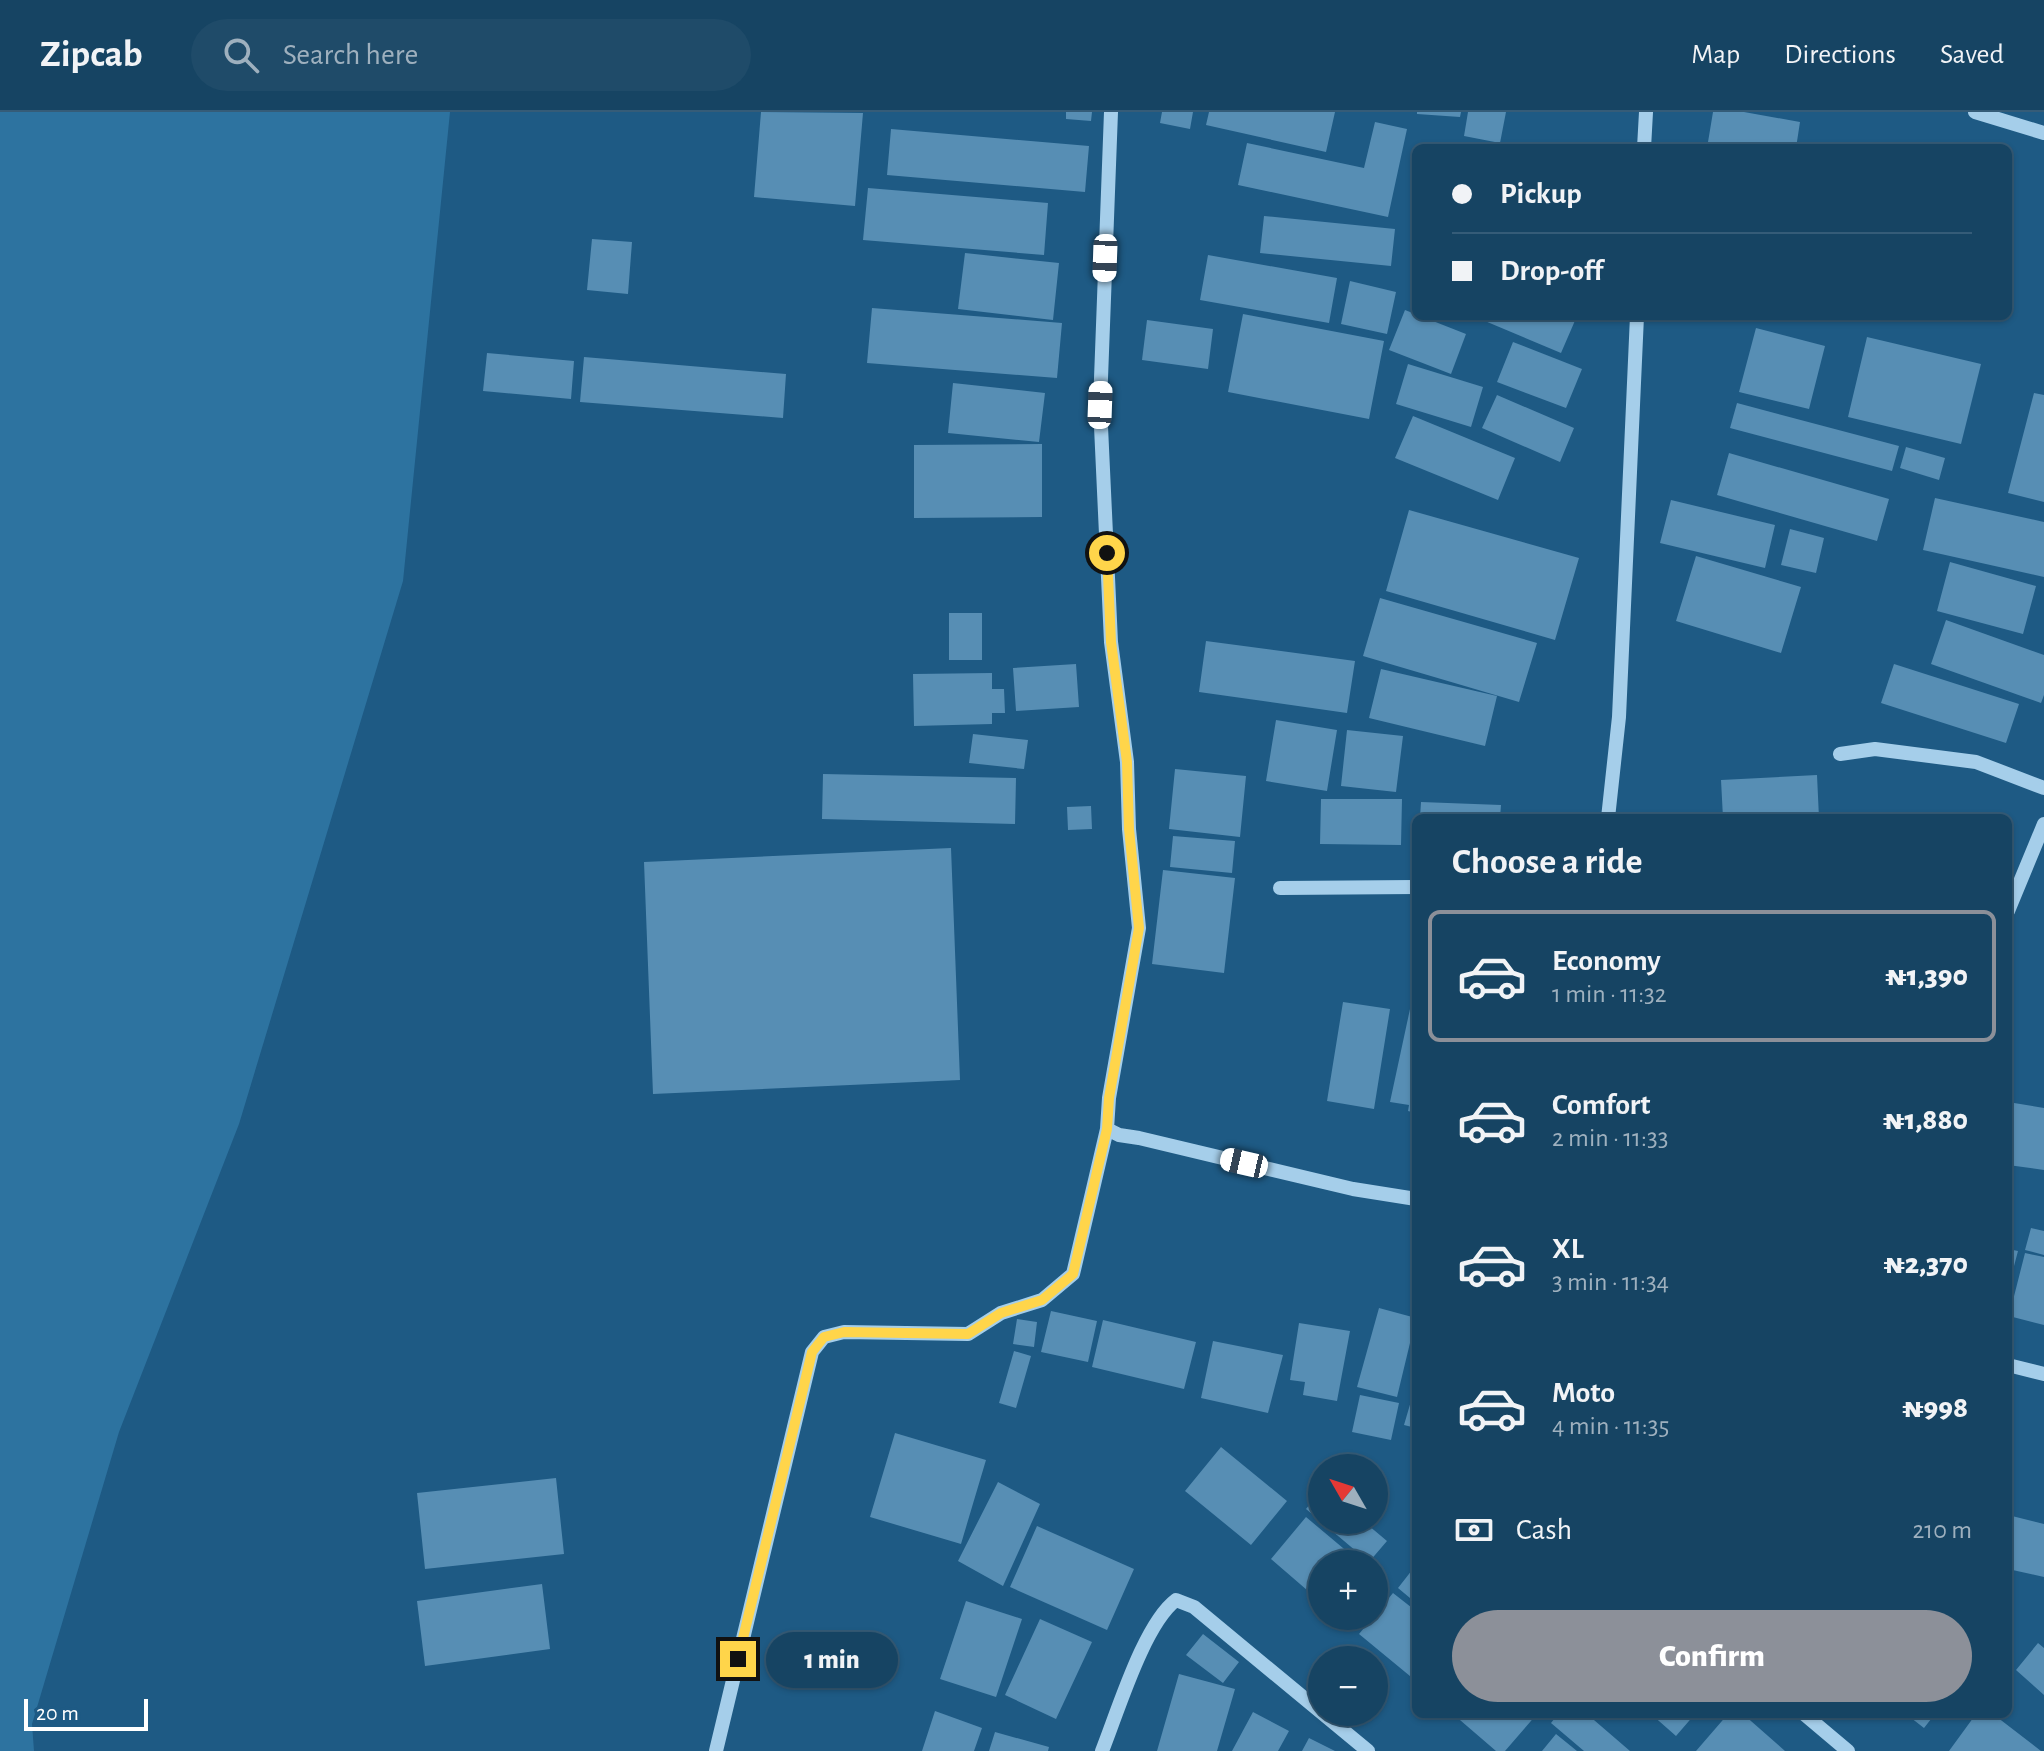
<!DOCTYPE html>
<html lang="en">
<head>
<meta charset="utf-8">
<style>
  body { margin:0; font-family:"Alegreya Sans",sans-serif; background:#1f4b69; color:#f1f3f6; height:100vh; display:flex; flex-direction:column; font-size:30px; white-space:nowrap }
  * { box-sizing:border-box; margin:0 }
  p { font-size:26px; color:#9eb0be }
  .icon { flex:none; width:44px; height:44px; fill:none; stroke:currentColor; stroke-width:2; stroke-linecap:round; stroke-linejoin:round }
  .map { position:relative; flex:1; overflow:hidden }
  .sheet { position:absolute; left:1412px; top:702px; width:600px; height:904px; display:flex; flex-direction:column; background:#164463; border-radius:12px; box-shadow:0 2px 6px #0004,0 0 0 2px #355c78 }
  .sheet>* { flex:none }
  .hud { position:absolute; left:1412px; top:32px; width:600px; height:176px; border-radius:12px; box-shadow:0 2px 6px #0004,0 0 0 2px #355c78; display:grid; align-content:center; height:176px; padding:0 40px; background:#164463 }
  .needle { width:52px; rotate:309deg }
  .tools { position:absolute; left:1308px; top:1342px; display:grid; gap:16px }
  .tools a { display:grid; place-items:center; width:80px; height:80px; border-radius:50%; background:#164463; box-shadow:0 2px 6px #0004,0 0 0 2px #355c78; font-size:40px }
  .scale { position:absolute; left:24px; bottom:20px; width:124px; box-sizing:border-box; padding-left:8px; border:4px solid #fff; border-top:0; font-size:22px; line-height:28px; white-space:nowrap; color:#fff; -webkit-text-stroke:6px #1e5a84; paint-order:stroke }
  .end { position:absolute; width:36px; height:36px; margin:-18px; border:10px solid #ffd54a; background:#111; box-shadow:0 0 0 4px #111 }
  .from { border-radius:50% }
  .bubble { position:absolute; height:56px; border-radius:28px; background:#164463; box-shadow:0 2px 6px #0004,0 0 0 2px #355c78; font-size:26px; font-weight:800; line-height:56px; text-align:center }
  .car { position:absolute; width:24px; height:48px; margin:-24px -12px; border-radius:10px; box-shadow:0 0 6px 2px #0007; background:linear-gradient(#fff 24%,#345 0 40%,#fff 0 76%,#345 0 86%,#fff 0) }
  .hud b { display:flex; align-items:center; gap:28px; height:76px; font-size:30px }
  .hud b+b { border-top:2px solid #355c78 }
  .hud i { width:20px; height:20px; background:#f1f3f6 }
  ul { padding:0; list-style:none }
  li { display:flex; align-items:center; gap:24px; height:132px; margin:0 16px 12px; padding:0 24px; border:4px solid transparent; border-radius:12px }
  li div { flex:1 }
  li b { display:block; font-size:30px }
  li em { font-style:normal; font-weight:800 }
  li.active { border-color:#8c9099 }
  li>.icon { width:72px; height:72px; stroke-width:1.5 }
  h2 { padding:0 40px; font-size:36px; line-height:96px }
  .pay { display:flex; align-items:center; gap:20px; height:88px; padding:0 40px; font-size:30px }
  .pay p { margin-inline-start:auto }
  .button { display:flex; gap:16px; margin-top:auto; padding:16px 40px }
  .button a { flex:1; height:92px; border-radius:48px; background:#8c9099; color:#fff; font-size:32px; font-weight:800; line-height:92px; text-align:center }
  header { display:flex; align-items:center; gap:48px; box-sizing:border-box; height:112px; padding:0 40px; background:#164463; border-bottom:2px solid #355c78 }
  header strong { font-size:38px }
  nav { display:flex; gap:44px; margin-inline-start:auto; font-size:28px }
  .search { width:560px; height:72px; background:#1f4b69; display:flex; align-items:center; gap:20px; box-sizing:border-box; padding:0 28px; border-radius:44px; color:#9eb0be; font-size:30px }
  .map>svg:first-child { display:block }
  .green { fill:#2d73a0 }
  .building { fill:#578eb4 }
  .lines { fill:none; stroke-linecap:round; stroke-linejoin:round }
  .minor { stroke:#a5ceea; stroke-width:14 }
  .route { stroke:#ffd54a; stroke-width:10 }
</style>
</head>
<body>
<header>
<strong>Zipcab</strong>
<div class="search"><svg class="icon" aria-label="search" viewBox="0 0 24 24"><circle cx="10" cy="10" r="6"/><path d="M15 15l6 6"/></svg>Search here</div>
<nav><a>Map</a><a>Directions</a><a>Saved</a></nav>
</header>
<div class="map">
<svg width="2044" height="1639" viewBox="0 0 2044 1639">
  <rect width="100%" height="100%" fill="#1e5a84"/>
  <path class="green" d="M0 0H450L403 469 239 1012 119 1320 32 1612 34 1639H0Z"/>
  <path class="building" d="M761 0 863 1 855 94 754 85Z
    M1066 0H1092L1091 9 1066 7Z
    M1162 0H1193L1190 17 1160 11Z
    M1209 0H1335L1326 40 1206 13Z
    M1417 0H1461L1460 5 1417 2Z
    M1468 0H1506L1500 31 1464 24Z
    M1713 0H1744L1800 10 1796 36H1707Z
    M1375 10 1407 17 1388 105 1238 73 1247 31 1364 56Z
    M891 17 1089 34 1085 80 887 63Z
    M868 76 1048 91 1044 143 863 128Z
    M1264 104 1395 117 1391 154 1260 141Z
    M592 127 632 130 628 182 587 178Z
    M965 141 1059 151 1053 208 958 197Z
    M1208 143 1337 166 1329 211 1200 188Z
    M1350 169 1396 180 1387 222 1341 212Z
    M872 196 1062 211 1057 266 867 251Z
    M1405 198 1466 222 1451 262 1389 238Z
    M1243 202 1384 229 1369 307 1228 280Z
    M1473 204H1577L1561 241Z
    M1147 208 1213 217 1208 257 1142 248Z
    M1756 216 1825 234 1809 297 1739 280Z
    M1867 225 1981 252 1961 332 1848 305Z
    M1513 230 1582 257 1566 296 1497 270Z
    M487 241 574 249 571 287 483 279Z
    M584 245 786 262 783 306 580 290Z
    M1408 252 1483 275 1471 315 1396 292Z
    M953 271 1045 281 1039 330 948 321Z
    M2034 281 2044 283V390L2008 381Z
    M1497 283 1574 316 1560 350 1482 316Z
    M1737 291 1899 334 1892 359 1730 316Z
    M1413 304 1515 346 1498 388 1395 346Z
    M1042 332V405L914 406V333Z
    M1906 335 1945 346 1939 368 1900 356Z
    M1729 341 1889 387 1877 429 1717 383Z
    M1935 386 2044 410V465L1923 438Z
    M1671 388 1775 413 1765 456 1660 431Z
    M1409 398 1579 446 1555 528 1386 479Z
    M1790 417 1824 426 1816 461 1781 453Z
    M1696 444 1801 475 1781 541 1676 509Z
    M1950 450 2036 474 2023 522 1937 499Z
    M1380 486 1537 531 1519 590 1363 544Z
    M949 501H982V548H949Z
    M1946 508 2044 543V583L2041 591 1931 552Z
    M1206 529 1355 549 1347 601 1199 580Z
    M1076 552 1079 595 1016 599 1013 556Z
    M1894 552 2019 592 2006 631 1881 591Z
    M1381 557 1497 584 1485 634 1369 606Z
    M992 561V577H1004L1005 601H992V612L914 614 913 562Z
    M1276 608 1337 618 1327 679 1266 669Z
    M1347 618 1403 624 1396 680 1341 674Z
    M973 622 1028 628 1024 657 969 651Z
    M1175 657 1246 664 1240 725 1169 717Z
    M823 662 1016 666 1015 712 822 707Z
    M1817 663 1819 706H1723L1721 668Z
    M1321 687H1402L1401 733 1320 732Z
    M1421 690 1501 693 1500 706H1420Z
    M1091 694 1092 717 1068 718 1067 695Z
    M1173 724 1235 729 1232 761 1170 755Z
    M951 736 960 968 653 982 644 750Z
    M1163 758 1235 766 1224 861 1152 852Z
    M1343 890 1390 897 1374 997 1327 989Z
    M1410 897 1416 898V1001L1408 999 1409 993 1390 990Z
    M2008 990 2044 996V1058L2008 1053Z
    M2031 1116 2044 1119V1143L2025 1138Z
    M2008 1137 2018 1139 2009 1173H2008Z
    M2025 1141 2044 1145V1213L2009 1204Z
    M1379 1196 1416 1206 1397 1285 1357 1275Z
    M1051 1199 1097 1209 1088 1250 1041 1240Z
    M1017 1207 1037 1210 1034 1235 1013 1232Z
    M1103 1208 1196 1230 1184 1277 1092 1255Z
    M1299 1211 1350 1219 1337 1289 1303 1283 1305 1270 1290 1268Z
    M1213 1229 1283 1243 1268 1301 1201 1286Z
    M1014 1239 1031 1244 1016 1296 999 1291Z
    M1416 1272V1316L1404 1313Z
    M1360 1283 1399 1291 1391 1328 1352 1320Z
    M895 1321 986 1348 961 1432 870 1405Z
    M1221 1335 1287 1389 1251 1433 1185 1379Z
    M556 1366 564 1442 425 1457 417 1381Z
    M998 1370 1040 1392 1003 1474 958 1449Z
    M1322 1377V1408H1362L1387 1429 1369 1450 1306 1397Z
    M2008 1403 2044 1412V1465L2008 1457Z
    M1306 1405 1362 1452H1322V1491L1271 1447Z
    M1037 1414 1134 1457 1107 1518 1010 1475Z
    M1416 1453V1491L1398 1476Z
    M542 1472 550 1537 425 1554 417 1489Z
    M1393 1481 1416 1499V1569L1359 1522Z
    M966 1489 1022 1507 996 1585 940 1567Z
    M1040 1507 1092 1530 1056 1607 1005 1583Z
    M1203 1522 1239 1550 1223 1571 1186 1543Z
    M2038 1531 2044 1536V1583L2016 1558Z
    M1179 1562 1235 1577 1217 1639H1157Z
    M935 1599 982 1616 974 1639H922Z
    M1253 1600 1289 1619 1278 1639H1232Z
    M1453 1602H1537L1505 1639H1496Z
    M1558 1602H1587L1630 1639H1584L1551 1611Z
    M1651 1602H1695L1676 1624Z
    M1728 1602H1743L1785 1639H1696Z
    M1906 1602H1935L1924 1616Z
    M1976 1602H1993L2041 1639H1949Z
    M995 1620 1049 1635 1048 1639H989Z
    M1556 1622 1577 1639H1542Z
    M1309 1626 1335 1639H1302Z"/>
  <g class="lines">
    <path class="minor" d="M1111 0 1100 293 1111 530 1127 650 1129 717 1139 816 1109 986 1107 1017 1119 1023 1139 1026 1353 1077 1416 1087
      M1975 0 2044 21
      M1644 36 1646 0
      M1840 642 1875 637 1976 650 2044 676
      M1608 706 1619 605 1637 204
      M1280 776 1416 775
      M2008 799 2044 712
      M2008 1253 2044 1262
      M1804 1602 1848 1639
      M716 1639 812 1240 824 1225 844 1220 968 1222 1001 1201 1042 1188 1073 1162 1107 1017
      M1102 1639C1118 1599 1144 1512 1176 1488L1194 1495 1368 1639"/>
  </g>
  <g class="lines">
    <path class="route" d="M738 1547 812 1240 824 1225 844 1220 968 1222 1001 1201 1042 1188 1073 1162 1107 1017 1109 986 1139 816 1129 717 1127 650 1111 530 1107 441"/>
  </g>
</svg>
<div class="tools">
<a><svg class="needle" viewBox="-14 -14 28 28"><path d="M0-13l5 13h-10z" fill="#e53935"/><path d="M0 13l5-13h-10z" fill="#9eb0be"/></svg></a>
<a>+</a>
<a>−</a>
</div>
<div class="scale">20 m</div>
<i class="end from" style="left:1107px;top:441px"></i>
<i class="end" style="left:738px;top:1547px"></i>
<div class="bubble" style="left:766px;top:1520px;width:132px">1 min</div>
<i class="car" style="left:1105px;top:146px;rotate:182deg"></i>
<i class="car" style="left:1100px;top:293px;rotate:2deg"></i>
<i class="car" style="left:1244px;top:1051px;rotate:283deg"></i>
<div class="hud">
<b><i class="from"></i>Pickup</b>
<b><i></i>Drop-off</b>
</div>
<section class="sheet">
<h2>Choose a ride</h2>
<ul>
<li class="active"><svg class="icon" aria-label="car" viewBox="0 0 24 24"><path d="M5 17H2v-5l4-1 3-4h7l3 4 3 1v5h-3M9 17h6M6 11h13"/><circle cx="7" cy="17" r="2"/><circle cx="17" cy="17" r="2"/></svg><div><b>Economy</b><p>1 min · 11:32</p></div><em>₦1,390</em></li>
<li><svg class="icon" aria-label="car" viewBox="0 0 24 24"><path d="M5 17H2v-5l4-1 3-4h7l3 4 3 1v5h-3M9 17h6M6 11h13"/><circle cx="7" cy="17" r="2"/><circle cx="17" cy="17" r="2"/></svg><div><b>Comfort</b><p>2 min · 11:33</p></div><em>₦1,880</em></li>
<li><svg class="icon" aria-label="car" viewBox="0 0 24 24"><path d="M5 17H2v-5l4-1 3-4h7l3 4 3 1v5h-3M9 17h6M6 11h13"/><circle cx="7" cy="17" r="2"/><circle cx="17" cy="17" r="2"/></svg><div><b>XL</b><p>3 min · 11:34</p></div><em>₦2,370</em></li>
<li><svg class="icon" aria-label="car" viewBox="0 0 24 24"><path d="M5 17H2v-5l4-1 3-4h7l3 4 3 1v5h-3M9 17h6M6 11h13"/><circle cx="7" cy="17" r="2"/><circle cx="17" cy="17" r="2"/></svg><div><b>Moto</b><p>4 min · 11:35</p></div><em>₦998</em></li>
</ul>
<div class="pay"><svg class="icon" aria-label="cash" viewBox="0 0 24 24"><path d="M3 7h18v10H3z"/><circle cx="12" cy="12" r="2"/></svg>Cash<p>210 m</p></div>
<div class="button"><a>Confirm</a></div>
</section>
</div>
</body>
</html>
